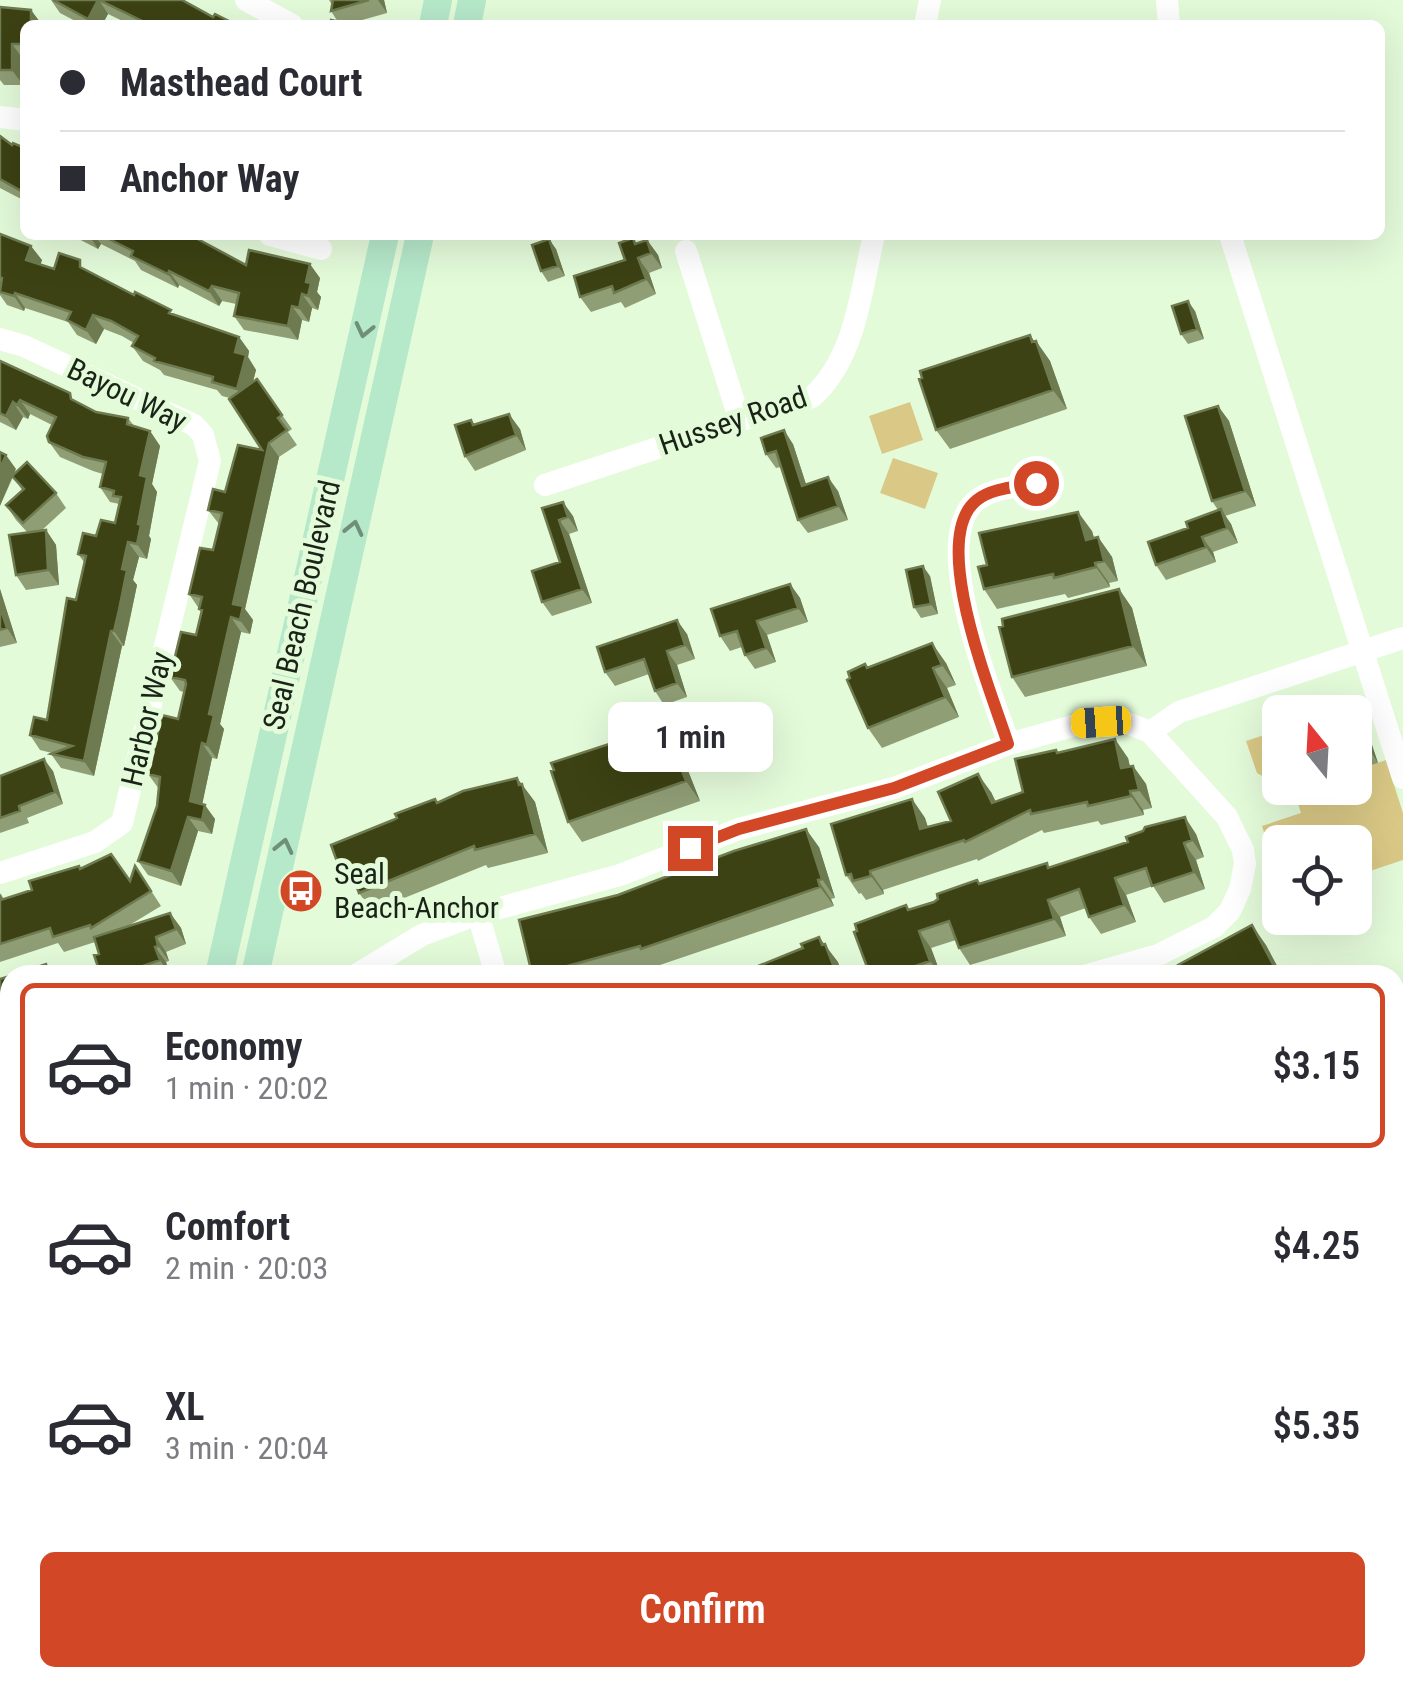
<!DOCTYPE html>
<html lang="en">
<head>
<meta charset="utf-8">
<style>
  body { margin:0; font-family:"Roboto Condensed",sans-serif; background:#f7f7f7; color:#2b2b33; height:100vh; display:flex; flex-direction:column; font-size:38px; white-space:nowrap }
  * { box-sizing:border-box; margin:0 }
  p { font-size:32px; color:#7c7c81 }
  .icon { flex:none; width:55px; height:55px; fill:none; stroke:currentColor; stroke-width:2; stroke-linecap:round; stroke-linejoin:round }
  .map { position:relative; flex:1; overflow:hidden }
  .drawer { position:absolute; left:0px; top:965px; width:1405px; height:722px; display:flex; flex-direction:column; background:#fff; border-radius:30px 30px 0 0; box-shadow:0 10px 40px #0002 }
  .drawer>* { flex:none }
  .top-card { position:absolute; left:20px; top:20px; width:1365px; height:220px; border-radius:15px; box-shadow:0 10px 40px #0002; display:grid; align-content:center; height:220px; padding:0 40px; background:#fff }
  .needle { width:65px; rotate:342deg }
  .tools { position:absolute; left:1262px; top:695px; display:grid; gap:20px }
  .tools a { display:grid; place-items:center; width:110px; height:110px; border-radius:15px; background:#fff; box-shadow:0 10px 40px #0002; font-size:50px }
  .end { position:absolute; width:45px; height:45px; margin:-22px; border:12px solid #d24827; background:#fff; box-shadow:0 0 0 5px #fff }
  .from { border-radius:50% }
  .bubble { position:absolute; height:70px; border-radius:15px; background:#fff; box-shadow:0 10px 40px #0002; font-size:32px; font-weight:600; line-height:70px; text-align:center }
  .car { position:absolute; width:30px; height:60px; margin:-30px -15px; border-radius:12px; box-shadow:0 0 8px 2px #0007; background:linear-gradient(#f5c518 24%,#345 0 40%,#f5c518 0 76%,#345 0 86%,#f5c518 0) }
  .top-card b { display:flex; align-items:center; gap:35px; height:95px; font-size:38px }
  .top-card b+b { border-top:2px solid #e1e1e2 }
  .top-card i { width:25px; height:25px; background:#2b2b33 }
  ul { padding:18px 0 0; list-style:none }
  li { display:flex; align-items:center; gap:30px; height:165px; margin:0 20px 15px; padding:0 20px; border:5px solid transparent; border-radius:15px }
  li div { flex:1 }
  li b { display:block; font-size:38px }
  li em { font-style:normal; font-weight:600 }
  li.current { border-color:#d24827 }
  li>.icon { width:90px; height:90px; stroke-width:1.5 }
  .button { display:flex; gap:20px; margin-top:auto; padding:20px 40px }
  .button a { flex:1; height:115px; border-radius:15px; background:#d24827; color:#fff; font-size:40px; font-weight:600; line-height:115px; text-align:center }
  .map>svg:first-child { display:block }
  .green { fill:#dac986 }
  .lines { fill:none; stroke-linecap:round; stroke-linejoin:round }
  .path { stroke:#8a9b83; stroke-width:2.5; stroke-dasharray:5 8; stroke-linecap:butt }
  .minor { stroke:#fff; stroke-width:22 }
  .major { stroke:#b6e8ca; stroke-width:28 }
  .rail { stroke:#84947d; stroke-width:5; stroke-dasharray:12 12; stroke-linecap:butt }
  .wall { fill:#909e76 }
  .shaded-wall { fill:#6e7a4f }
  .building { fill:#3c4213; stroke:#6e7a4f; stroke-width:2.5 }
  .oneway { stroke:#708f79 }
  .route { stroke:#d24827; stroke-width:12 }
  .labels { text-anchor:middle; stroke-width:10; stroke-linejoin:round; paint-order:stroke }
  .street-label { font-size:30px; fill:#1a2317; stroke:#e4fbda }
  .poi-label { font-size:30px; fill:#1a2317; stroke:#e4fbda; text-anchor:start }
</style>
</head>
<body>
<div class="map">
<svg width="1403" height="1687" viewBox="0 0 1403 1687">
  <rect width="100%" height="100%" fill="#e4fbda"/>
  <path class="green" d="M910 402 923 440 882 454 869 416Z
    M893 458 938 473 925 509 880 493Z
    M1280 730V785L1279 786 1257 773 1246 741Z
    M1386 760 1403 813V860L1370 871 1367 865 1355 869V842H1280V882L1262 826 1301 813 1294 791 1303 788H1355V771Z"/>
  <g class="lines">
    <path class="path" d="M166 1687 168 1678"/>
    <path class="minor" d="M246 0 292 25
      M1167 0 1169 25
      M925 25 930 0
      M0 117 25 120
      M270 235 321 249
      M1230 235 1403 778
      M686 251 740 421
      M0 339 24 346 194 425 203 435 210 461 122 823 95 842 0 873
      M545 485 812 397C856 358 861 290 874 235
      M1150 732 1179 712 1403 638
      M1009 744C993 696 927 539 977 500 992 488 1017 487 1036 483
      M478 914 496 975
      M356 975 422 935 478 914 620 875 739 829 894 788 1009 744 1080 724 1122 721 1150 732 1227 817 1243 850 1245 864 1240 889 1230 911 1214 927 1158 955 1087 975
      M1395 1035 1403 1032
      M1395 1468 1403 1466
      M424 1678 427 1687
      M858 1678 861 1687
      M998 1678 1001 1687
      M716 1687 745 1678"/>
    <path class="major" d="M433 25 438 0
      M467 25 472 0
      M219 975 385 235
      M255 975 420 235
      M0 1091 10 1088
      M59 1687 61 1678
      M95 1687 97 1678"/>
    <path class="rail" d="M1395 1281 1403 1275
      M1395 1302 1403 1294"/>
  </g>
  <path class="wall" d="M51 0H182L213 17 237 25H131L108 14 102 25H83L60 13Z
    M329 0H384L387 13 348 24 338 22 331 11 332 5Z
    M0 7 31 10 42 25H25V59H23V85H4L0 80Z
    M0 136 12 145 25 148V201L0 188Z
    M0 234 42 260 40 265 54 269 88 271 175 315 239 337 249 351 248 357 256 370 253 382 282 415 292 429 288 432 297 445 279 457 245 609 253 620 250 634 241 632 220 724 224 729 217 759 212 758 202 804 215 819 212 834 198 831 181 886 148 875 138 861 157 806 159 789 148 774 178 719 184 692 180 691 170 677 196 635 202 613 189 594 213 550 219 524 208 510 262 450 230 398 222 396 217 390 164 375 160 370 143 361 132 346 134 343 122 336 104 329 96 344 77 335 68 322 25 308 24 311 7 305 0 295Z
    M71 235H199L202 239 201 241 246 265 320 278 317 292 321 297 318 310 312 308 309 322 302 320 298 340 244 330 234 316 236 304 222 301 219 306 179 285 178 288 141 270 135 261 101 244 98 249Z
    M633 238 637 244 647 240 658 255 662 268 649 273 656 294 625 308 621 302 591 312 580 297 625 260Z
    M556 249 565 276 548 282 541 271Z
    M1195 311 1204 339 1188 344 1181 334Z
    M1030 335 1034 341H1036L1050 361 1067 409 950 449 936 430Z
    M0 361 96 412 128 418 134 426 150 431 160 446 152 484 157 492 149 536 151 539 147 559 139 557 133 580 137 585 129 624 124 646H122L94 776 61 768 51 754 52 753 40 750 30 735 47 720 84 562 78 554 96 536 115 523 119 504 110 502 100 487 103 474 93 471 60 457 49 442 52 425 30 414 28 419 23 417 16 430 0 422Z
    M1218 406 1229 421 1256 506 1225 516 1231 524 1238 543 1213 552 1216 562 1166 580 1156 565 1188 528 1218 510 1212 501Z
    M475 425 520 429 526 450 475 471 465 456Z
    M793 444 806 484 838 491 848 520 808 533 798 520 781 467 776 468 766 454Z
    M16 469 14 474 56 493 66 508 41 531 46 530 56 545 59 585 26 590 16 575 28 533 16 520 6 505 22 490 13 477 0 506Z
    M542 508 573 516 578 531 569 534 592 603 552 616 542 602 560 562Z
    M1092 531 1094 538 1098 537 1112 557 1118 581 1109 583 1110 587 1068 598 1065 594 997 609 984 589Z
    M930 576 938 614 921 618 914 607Z
    M790 584 800 598 808 622 767 635 776 662 755 669 745 655 742 647 730 651 720 636Z
    M0 589 17 643 0 647Z
    M1119 589 1132 608 1147 666 1025 697 1012 677Z
    M687 634 695 659 677 665 687 697 664 705 655 691 649 674 615 686 605 672Z
    M946 663 956 685 947 688 959 717 882 748 868 728 850 678 865 664 868 668Z
    M1364 731 1371 742 1378 763 1356 770 1355 734Z
    M666 733H667L681 753 700 801 582 842 568 822Z
    M1056 750 1058 753 1128 758 1130 766H1133L1146 784 1152 808 1143 810 1144 815 1101 825 1098 821 1044 833 1042 830 978 861 977 859 883 890 884 894 866 900 861 893 859 894 846 875 912 799 925 818 928 827 951 821 991 792 996 802 1023 792Z
    M53 771 63 804 27 818 29 823 0 833V776Z
    M517 778 535 802 548 853 488 868 486 865 372 911 359 893 356 884 352 886 339 867 393 820 435 799 438 803Z
    M1196 834 1204 857 1196 860 1205 889 1164 903 1153 886 1126 895 1136 922 1101 934 1089 917 1086 908 1060 917 1066 936 970 965 959 948 956 940 931 948 941 975H870L906 905 910 910 980 884Z
    M819 847 835 898 831 899 834 906 654 967 653 965 616 975H535L531 970Z
    M135 866 161 906 128 926 170 913 181 928 186 944 166 952 169 961 166 962 170 975H72L98 967 99 954 95 942 64 952 58 943 0 962V893L4 899 32 890 81 868 130 881Z
    M10 1124V1201L0 1204V1127Z
    M10 1236V1582L3 1584 0 1687V1239Z
    M1395 1367 1403 1369V1418L1395 1416Z
    M1395 1573 1403 1574V1634L1395 1632Z
    M438 1678H578L549 1687H441Z"/>
  <path class="shaded-wall" d="M99 0 108 14 102 25H92L88 19Z
    M378 0H384L387 13Z
    M31 10 42 25H31Z
    M12 44 23 59V85L12 70Z
    M89 235H94L101 244 98 249Z
    M549 239 556 249 565 276 558 266Z
    M647 240 658 255 662 268 651 253Z
    M31 246 42 260 37 275 26 260Z
    M638 258 649 273 656 294 646 279Z
    M310 264 320 278 317 292 321 297 318 310 308 296 306 282Z
    M169 271 179 285 178 288 168 274Z
    M212 286 222 301 219 306 209 291Z
    M15 293 25 308 24 311 14 296Z
    M302 294 312 308 309 322 299 308Z
    M1188 301 1195 311 1204 339 1197 329Z
    M292 306 302 320 298 340 288 326Z
    M93 315 104 329 96 344 86 330Z
    M1030 335 1038 347 1036 341 1050 361 1067 409 1053 390Z
    M239 337 249 351 248 357 256 370 247 403 237 389 235 352Z
    M20 400 30 414 28 419 17 405Z
    M13 402 23 417 16 430 6 416Z
    M1218 406 1229 421 1256 506 1245 491Z
    M509 414 520 429 526 450 516 435Z
    M784 430 793 444 811 500 802 486Z
    M150 431 160 446 152 484 157 492 149 536 151 539 147 559 137 544 140 475Z
    M269 443 279 457 245 609 253 620 250 634 240 620 233 604Z
    M6 455 16 469 0 506V469Z
    M828 477 838 491 848 520 838 506Z
    M563 502 573 516 578 531 568 517Z
    M1221 509 1231 524 1238 543 1227 528Z
    M1078 512 1092 531 1100 560 1086 540Z
    M559 520 569 534 592 603 582 589Z
    M46 530 56 545 59 585 48 570Z
    M1098 537 1112 557 1118 581 1104 561Z
    M1202 537 1213 552 1216 562 1206 547Z
    M128 542 139 557 133 580 137 585 124 646 114 631 122 569Z
    M1095 563 1109 583 1110 587 1096 567Z
    M923 566 930 576 938 614 931 604Z
    M790 584 800 598 808 622 798 608Z
    M0 589 17 643 7 628 0 607Z
    M1119 589 1132 608 1147 666 1133 646Z
    M231 617 241 632 220 724 224 729 217 759 207 745 209 714Z
    M677 620 687 634 695 659 685 645Z
    M757 621 767 635 776 662 766 648Z
    M111 631 122 646 94 776 84 761Z
    M932 643 946 663 956 685 942 665Z
    M667 651 677 665 687 697 677 683Z
    M933 668 947 688 959 717 945 697Z
    M661 727 681 753 700 801 686 781Z
    M1364 731 1371 742 1378 763 1371 752Z
    M1115 739 1128 758 1134 787 1121 768Z
    M202 743 212 758 200 815 190 801Z
    M44 759 53 771 63 804 55 792Z
    M1133 766 1146 784 1152 808 1139 790Z
    M978 774 991 792 1005 822 992 803Z
    M517 778 535 802 548 853 535 834Z
    M1130 791 1143 810 1144 815 1131 796Z
    M912 799 925 818 934 848 920 829Z
    M205 805 215 819 212 834 202 820Z
    M188 817 198 831 181 886 171 871Z
    M1185 817 1196 834 1204 857 1192 840Z
    M806 829 819 847 835 898 822 879Z
    M1184 843 1196 860 1205 889 1194 872Z
    M870 871 883 890 884 894 871 876Z
    M1115 878 1126 895 1136 922 1124 905Z
    M818 880 831 899 834 906 820 887Z
    M1048 900 1060 917 1066 936 1054 919Z
    M170 913 181 928 186 944 176 929Z
    M1252 925 1266 945 1282 975H1279Z
    M919 931 931 948 941 975 930 961Z
    M156 937 166 952 169 961 158 946Z
    M819 937 838 962 843 975H837Z
    M155 947 166 962 170 975 160 960Z
    M13 1678H31L29 1687H10Z
    M949 1678H956L959 1687H952Z"/>
  <path class="building" d="M53 0H98L88 19Z
    M99 0H182L213 17 215 14 237 25H143L144 22Z
    M333 0H369L331 11Z
    M0 7 31 10V25H25V44H12V70H0Z
    M331 20 353 25H329Z
    M0 136 12 145 13 143 25 148V193L0 179Z
    M0 234 31 246 26 260 54 269 59 253 80 260V267L134 295 135 292 171 310 169 313 239 337 235 352 246 355 237 389 212 382 213 377 154 361 155 358 132 346 138 336 111 321 93 315 86 330 67 320 71 312 15 293 14 296 0 292 2 278 0 277Z
    M101 235H190L246 265 249 250 310 264 306 282 311 283 308 296 302 294 299 308 292 306 288 326 234 316 239 293 212 286 209 291 169 271 168 274 131 256 133 251Z
    M633 238 635 244 647 240 651 253 638 258 646 279 614 293 612 286 580 297 574 276 625 260 619 243Z
    M549 239 558 266 541 271 532 245Z
    M1188 301 1197 329 1181 334 1172 306Z
    M1030 335 1032 342 1036 341 1053 390 936 430 919 379 922 378 920 371Z
    M0 361 70 393 71 399 96 412 128 418 127 424 150 431 140 475 147 477 138 524 141 525 137 544 128 542 122 569 127 570 119 610 114 631H111L84 761 51 754 72 746 30 735 34 717 47 720 67 598 76 600 86 556 78 554 83 533 96 536 101 520 115 523 121 497 113 496 114 491 100 487 106 462 83 457 49 442 47 436 56 417 20 400 17 405 13 402 6 416 0 413Z
    M257 379 282 415 278 418 287 430 269 443 233 604 243 606 240 620 231 617 209 714 214 715 207 745 202 743 190 801 205 805 202 820 188 817 171 871 138 861 157 806 160 777 148 774 162 715 178 719 186 684 185 680 170 677 181 632 196 635 202 610 199 609 202 597 189 594 200 548 213 550 222 513 208 510 213 489 225 492 238 445 262 450 229 399Z
    M1218 406 1245 491 1212 501 1185 416Z
    M509 414 516 435 465 456 455 425 471 420 473 425Z
    M784 430 802 486 828 477 838 506 798 520 776 451 766 454 761 438Z
    M0 452 6 455 0 469Z
    M27 462 56 493 23 523 6 505 24 489 12 476Z
    M563 502 568 517 559 520 582 589 542 602 532 571 560 562 542 508Z
    M1221 509 1227 528 1202 537 1206 547 1156 565 1148 542 1188 528 1186 522Z
    M1078 512 1086 540 1098 537 1104 561 1095 563 1096 567 1054 578 1053 574 984 589 978 567 987 565 979 533Z
    M46 530 48 570 16 575 9 535Z
    M923 566 931 604 914 607 906 570Z
    M790 584 798 608 757 621 766 648 745 655 737 631 720 636 711 609Z
    M1119 589 1133 646 1012 677 999 627 1003 626 1002 619Z
    M0 607 7 628 0 630Z
    M677 620 685 645 667 651 677 683 655 691 644 659 605 672 597 647Z
    M932 643 942 665 933 668 945 697 868 728 847 680 850 678 848 672 865 664 867 668Z
    M661 727 664 734 667 733 686 781 568 822 551 771 554 770 551 763Z
    M1364 731 1371 752 1355 758V734Z
    M1115 739 1121 768 1133 766 1139 790 1130 791 1131 796 1088 806 1087 802 1031 814 1030 810 965 842 964 840 870 871 871 876 853 881 851 874 846 875 831 824 912 799 920 829 951 821 938 792 978 774 992 803 1023 792 1015 759 1056 750 1057 753Z
    M44 759 55 792 19 806 20 811 0 818V776Z
    M517 778 519 785 522 784 535 834 475 850 474 846 359 893 348 864 339 867 331 845 393 820 397 818 395 814 435 799 437 803 463 791Z
    M1185 817 1192 840 1184 843 1194 872 1152 886 1146 868 1115 878 1124 905 1089 917 1079 889 1048 900 1054 919 959 948 949 921 919 931 930 961 889 975H870L854 932 857 931 855 924 906 905 908 910 934 902 938 899 937 894 977 880 979 884 1047 863 1048 868 1128 842 1126 837 1143 831 1145 827Z
    M806 829 822 879 818 880 820 887 641 949 640 946 553 970 554 974 549 975H536L534 969 531 970 519 920 618 895 734 851Z
    M111 854 130 881 135 866 151 891 91 928 90 925 53 937 50 928 0 944V895L1 900 32 890 29 881 79 866 80 869Z
    M170 913 176 929 156 937 158 946 155 947 160 960 126 972 127 975H72L98 967 94 955 99 954 94 937Z
    M1252 925 1277 972 1273 974 1274 975H1183L1178 965Z
    M819 937 822 945 825 944 837 975H736L803 948 801 944Z
    M46 964 49 975H13Z
    M720 967 726 975H699Z
    M10 976V996L4 998 0 986V979Z
    M10 1124V1177L0 1180V1127Z
    M10 1236V1558L0 1561V1239Z
    M1395 1367 1403 1369V1401L1395 1399Z
    M1395 1573 1403 1574V1617L1395 1615Z
    M0 1584 10 1586V1678H13L10 1687H0Z
    M438 1678H503L473 1687H441Z
    M866 1678H949L952 1687H869Z
    M775 1680 777 1687H754Z"/>
  <defs><path id="oneway-chevron" d="M-2-3.5L2.5 0L-2 3.5" fill="none" stroke-width="1.6" stroke-linecap="round" stroke-linejoin="round" transform="scale(2.5)"/></defs>
  <g class="oneway">
    <use href="#oneway-chevron" transform="translate(364 330) rotate(103)"/>
    <use href="#oneway-chevron" transform="translate(354 528) rotate(-77)"/>
    <use href="#oneway-chevron" transform="translate(284 846) rotate(-77)"/>
  </g>
  <g class="lines">
    <path class="route" d="M690 848 739 829 894 788 1008 744C993 696 927 539 977 500 992 488 1017 487 1036 483"/>
  </g>
  <defs>
    <symbol id="bus-disc" viewBox="-11 -11 22 22"><circle r="9.5" fill="#d24827" stroke="#e4fbda"/><path d="M-5-6H5V4H4V6H2V4H-2V6H-4V4H-5ZM-3.5-4V0h7V-4ZM-3.5 1.2v1.5H-2V1.2ZM2 1.2v1.5H3.5V1.2Z" fill="#fff"/></symbol>
  </defs>
  <g fill-rule="evenodd">
    <use href="#bus-disc" x="276" y="866" width="50" height="50"/>
  </g>
  <g class="labels">
    <g class="street-label">
      <text transform="translate(127 395) rotate(26)" y="10">Bayou Way</text>
      <text transform="translate(733 421) rotate(-19)" y="10">Hussey Road</text>
      <text transform="translate(302 605) rotate(-77)" y="10">Seal Beach Boulevard</text>
      <text transform="translate(147 719) rotate(-77)" y="10">Harbor Way</text>
    </g>
    <g class="poi-label">
      <text x="334" y="884">Seal<tspan x="334" dy="34">Beach-Anchor</tspan></text>
    </g>
  </g>
</svg>
<div class="tools">
<a><svg class="needle" viewBox="-14 -14 28 28"><path d="M0-13l5 13h-10z" fill="#e53935"/><path d="M0 13l5-13h-10z" fill="#7c7c81"/></svg></a>
<a><svg class="icon" aria-label="locate" viewBox="0 0 24 24"><circle cx="12" cy="12" r="6"/><path d="M12 2v4M12 18v4M2 12h4M18 12h4"/></svg></a>
</div>
<i class="end from" style="left:1036px;top:483px"></i>
<i class="end" style="left:690px;top:848px"></i>
<div class="bubble" style="left:608px;top:702px;width:165px">1 min</div>
<i class="car" style="left:1101px;top:722px;rotate:266deg"></i>
<div class="top-card">
<b><i class="from"></i>Masthead Court</b>
<b><i></i>Anchor Way</b>
</div>
<section class="drawer">
<ul>
<li class="current"><svg class="icon" aria-label="car" viewBox="0 0 24 24"><path d="M5 17H2v-5l4-1 3-4h7l3 4 3 1v5h-3M9 17h6M6 11h13"/><circle cx="7" cy="17" r="2"/><circle cx="17" cy="17" r="2"/></svg><div><b>Economy</b><p>1 min · 20:02</p></div><em>$3.15</em></li>
<li><svg class="icon" aria-label="car" viewBox="0 0 24 24"><path d="M5 17H2v-5l4-1 3-4h7l3 4 3 1v5h-3M9 17h6M6 11h13"/><circle cx="7" cy="17" r="2"/><circle cx="17" cy="17" r="2"/></svg><div><b>Comfort</b><p>2 min · 20:03</p></div><em>$4.25</em></li>
<li><svg class="icon" aria-label="car" viewBox="0 0 24 24"><path d="M5 17H2v-5l4-1 3-4h7l3 4 3 1v5h-3M9 17h6M6 11h13"/><circle cx="7" cy="17" r="2"/><circle cx="17" cy="17" r="2"/></svg><div><b>XL</b><p>3 min · 20:04</p></div><em>$5.35</em></li>
</ul>
<div class="button"><a>Confirm</a></div>
</section>
</div>
</body>
</html>
